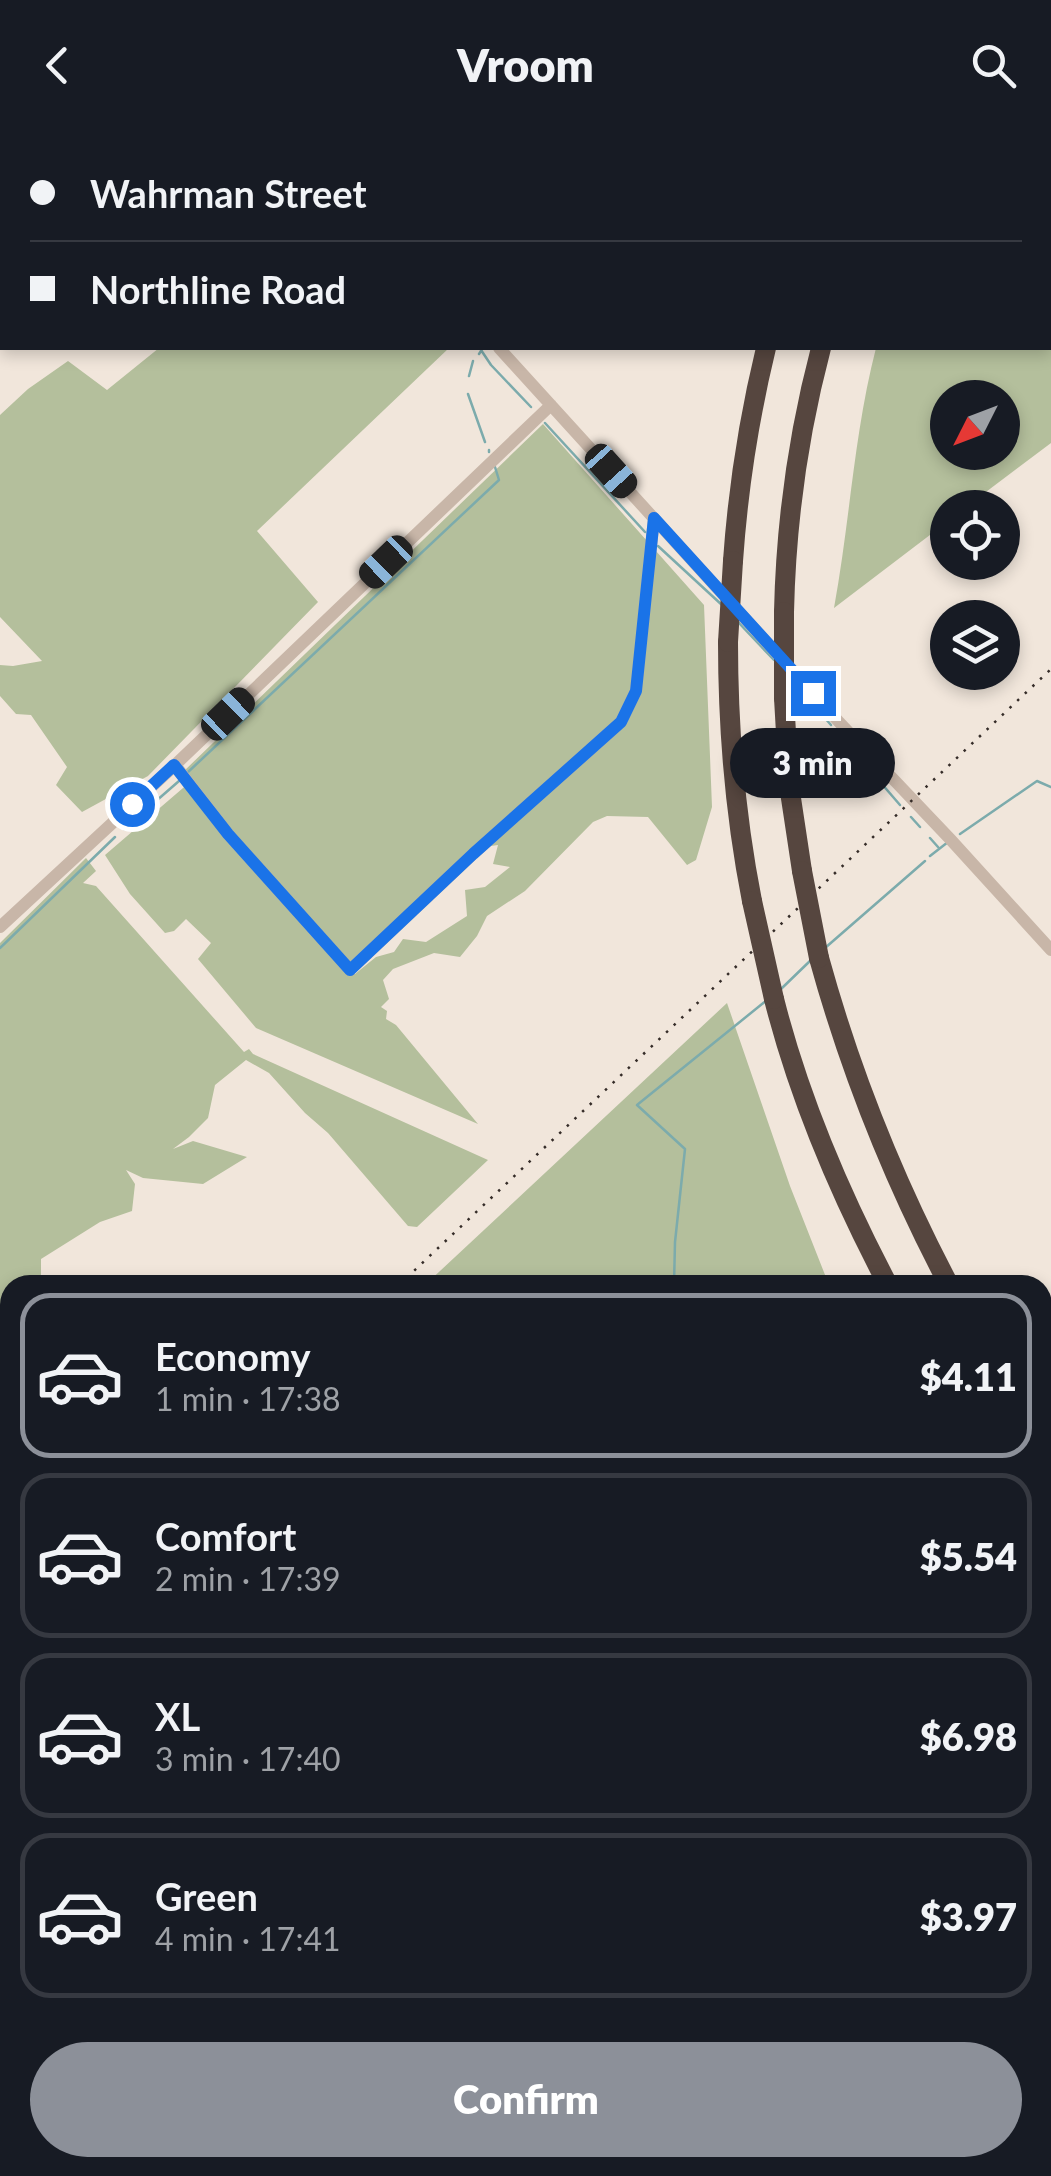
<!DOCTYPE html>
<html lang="en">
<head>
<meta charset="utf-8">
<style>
  body { margin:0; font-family:Lato,sans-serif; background:#20242c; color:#f1f3f6; height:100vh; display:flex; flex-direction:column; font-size:38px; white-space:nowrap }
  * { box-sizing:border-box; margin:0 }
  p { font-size:32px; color:#9ea1a6 }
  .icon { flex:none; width:55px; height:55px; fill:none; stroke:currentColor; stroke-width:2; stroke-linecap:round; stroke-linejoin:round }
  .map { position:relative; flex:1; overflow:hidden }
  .drawer { position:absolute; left:0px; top:1145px; width:1052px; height:902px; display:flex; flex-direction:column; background:#171b24; border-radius:30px 30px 0 0; box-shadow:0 5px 15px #0003 }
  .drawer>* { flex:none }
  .hud { position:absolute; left:0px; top:0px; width:1052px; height:220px; box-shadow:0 5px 15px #0003; display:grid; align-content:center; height:220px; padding:0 30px; background:#171b24 }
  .needle { width:65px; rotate:228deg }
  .tools { position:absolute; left:930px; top:250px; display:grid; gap:20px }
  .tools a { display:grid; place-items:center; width:90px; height:90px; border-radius:50%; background:#171b24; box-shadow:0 5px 15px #0003; font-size:50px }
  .end { position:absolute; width:45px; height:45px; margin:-22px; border:12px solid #1a73e8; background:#fff; box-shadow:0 0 0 5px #fff }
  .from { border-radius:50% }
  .bubble { position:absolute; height:70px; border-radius:35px; background:#171b24; box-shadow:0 5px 15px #0003; font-size:32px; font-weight:800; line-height:70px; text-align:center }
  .car { position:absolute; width:30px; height:60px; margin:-30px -15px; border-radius:12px; box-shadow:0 0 8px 2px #0007; background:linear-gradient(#222 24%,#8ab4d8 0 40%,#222 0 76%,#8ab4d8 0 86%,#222 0) }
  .hud b { display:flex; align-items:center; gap:35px; height:95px; font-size:38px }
  .hud b+b { border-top:2px solid #363941 }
  .hud i { width:25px; height:25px; background:#f1f3f6 }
  ul { padding:18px 0 0; list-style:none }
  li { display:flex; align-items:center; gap:30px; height:165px; margin:0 20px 15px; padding:0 10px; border:5px solid #363941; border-radius:30px }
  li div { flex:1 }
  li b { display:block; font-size:38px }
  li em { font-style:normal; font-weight:800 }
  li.active { border-color:#8c9099 }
  li>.icon { width:90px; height:90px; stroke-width:1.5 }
  .cta { display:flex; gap:20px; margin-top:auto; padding:20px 30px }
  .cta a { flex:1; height:115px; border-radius:60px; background:#8c9099; color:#fff; font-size:40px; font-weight:800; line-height:115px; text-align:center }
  header { display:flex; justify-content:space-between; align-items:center; height:130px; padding:0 30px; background:#171b24; font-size:45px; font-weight:800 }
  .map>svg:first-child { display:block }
  .green { fill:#b4bf9c; fill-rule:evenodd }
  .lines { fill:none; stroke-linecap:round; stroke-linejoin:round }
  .stream { stroke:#7cabac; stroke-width:2.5 }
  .minor { stroke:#c8b6a8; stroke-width:12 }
  .highway { stroke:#56463f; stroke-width:20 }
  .rail { stroke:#352c28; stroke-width:2.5; stroke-dasharray:2.5 8; stroke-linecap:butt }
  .highway-bridge { stroke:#56463f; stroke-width:20 }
  .route { stroke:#1a73e8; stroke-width:12 }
</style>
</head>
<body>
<header><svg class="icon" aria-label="back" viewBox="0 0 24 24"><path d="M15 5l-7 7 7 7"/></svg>Vroom<svg class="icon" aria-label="search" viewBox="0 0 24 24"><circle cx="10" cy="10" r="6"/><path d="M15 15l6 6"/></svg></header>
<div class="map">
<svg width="1051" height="2046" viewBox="0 0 1051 2046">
  <rect width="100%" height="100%" fill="#f1e6db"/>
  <path class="green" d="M949 0H1051V313L966 377 948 378 947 392 834 478C850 391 854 303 876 218H1050V2H948ZM948 268H1002V322H948Z
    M159 218H449L257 401 318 472 148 646 82 682 56 655 67 637 31 585 16 584 0 566V535L13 536 42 531 0 487V285L28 259 68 231 107 260Z
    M543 294 704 475 712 677 696 730 687 735 648 687 607 686 593 692 525 761 487 786 477 806 460 827 434 823 393 839 383 850 389 869 381 877 387 881 386 889 396 895 478 994 256 898 198 829 211 813 186 789 174 801 165 803 130 764 105 725 190 652 184 641ZM498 715 493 734 510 737 485 757 465 760 467 786 426 812 403 809 394 822 376 827 355 844 353 831 477 718Z
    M86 728 96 741 83 753 96 756 244 922 249 919 253 924 488 1030 417 1097 408 1096 328 1003 305 983 269 943 246 930 215 955 208 988 189 1007 173 1019 193 1011 247 1027 203 1054 143 1048 126 1040 135 1054 132 1081 100 1092 41 1129V1155H10V1218L0 1203V813Z
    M727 873 790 1056 829 1155H425Z
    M1042 1554 1051 1569V1645L1043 1653Z"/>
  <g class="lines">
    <path class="stream" d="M636 2 638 0
      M481 220 491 235 531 277
      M479 224 483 218
      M469 246 473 231
      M468 264 485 312
      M545 293 645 402
      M489 320V322
      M658 416 722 475
      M738 492 774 530
      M792 550 831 595
      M837 602 900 675
      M187 643 499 350 495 337
      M911 687 920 697
      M124 699 179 651
      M960 704 1037 651 1051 657
      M930 708 938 717
      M930 726 948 712
      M0 818 115 707
      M825 818 925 731
      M781 859 811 830
      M674 1155 675 1112 685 1019 637 975 767 870
      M0 1180 2 1195
      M1042 1760 1051 1768"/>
    <path class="minor" d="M313 0 314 2
      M499 218 839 592 951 710 1051 820
      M175 635 228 704 350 840 473 724 621 592 636 561 654 388
      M0 797 175 635 551 275
      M0 1231 10 1242
      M0 1386 10 1376
      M1042 2014 1051 2006
      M182 2038 190 2046
      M358 2038 366 2046
      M541 2038 549 2046
      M735 2038 742 2046
      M35 2046 44 2038
      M809 2046 818 2038
      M1009 2046 1018 2038"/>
    <path class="highway" d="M837 2 838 0
      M896 2 897 0
      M733 431C738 359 749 288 766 218
      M784 482C786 392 798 305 821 218
      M728 512C728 599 735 685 752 771
      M784 568 789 655 802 741
      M819 828C851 944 893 1049 949 1155
      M774 869C799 968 840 1064 888 1155
      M1042 1332 1051 1348
      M1042 1449 1051 1465"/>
    <path class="rail" d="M399 1155 1051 539
      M0 1541 10 1531"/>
    <path class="highway-bridge" d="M728 512 733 431
      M784 568V482
      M802 741 819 828
      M752 771 774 869"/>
  </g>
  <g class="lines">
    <path class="route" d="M132 674 174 635 228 704 350 840 473 724 621 592 636 561 654 388 813 563"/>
  </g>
</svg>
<div class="tools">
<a><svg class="needle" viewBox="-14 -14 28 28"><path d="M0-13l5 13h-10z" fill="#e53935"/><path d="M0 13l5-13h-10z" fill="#9ea1a6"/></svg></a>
<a><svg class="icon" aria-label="locate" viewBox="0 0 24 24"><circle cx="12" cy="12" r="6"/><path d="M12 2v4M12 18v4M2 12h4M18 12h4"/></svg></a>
<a><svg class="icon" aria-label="layers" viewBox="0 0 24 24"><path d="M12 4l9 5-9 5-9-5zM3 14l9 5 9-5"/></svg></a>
</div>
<i class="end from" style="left:132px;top:674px"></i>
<i class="end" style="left:813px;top:563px"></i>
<div class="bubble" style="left:730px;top:598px;width:165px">3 min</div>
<i class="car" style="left:611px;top:341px;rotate:138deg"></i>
<i class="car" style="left:386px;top:432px;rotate:226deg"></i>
<i class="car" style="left:228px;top:584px;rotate:46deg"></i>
<div class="hud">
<b><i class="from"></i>Wahrman Street</b>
<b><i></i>Northline Road</b>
</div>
<section class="drawer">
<ul>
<li class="active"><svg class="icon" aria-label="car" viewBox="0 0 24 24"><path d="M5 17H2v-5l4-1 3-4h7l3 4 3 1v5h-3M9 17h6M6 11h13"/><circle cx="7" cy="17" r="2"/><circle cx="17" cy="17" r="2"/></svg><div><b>Economy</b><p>1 min · 17:38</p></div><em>$4.11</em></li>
<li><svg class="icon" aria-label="car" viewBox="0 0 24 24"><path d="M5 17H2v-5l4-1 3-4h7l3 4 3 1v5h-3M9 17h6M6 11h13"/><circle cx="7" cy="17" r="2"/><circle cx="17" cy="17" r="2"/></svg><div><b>Comfort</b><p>2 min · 17:39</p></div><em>$5.54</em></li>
<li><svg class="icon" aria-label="car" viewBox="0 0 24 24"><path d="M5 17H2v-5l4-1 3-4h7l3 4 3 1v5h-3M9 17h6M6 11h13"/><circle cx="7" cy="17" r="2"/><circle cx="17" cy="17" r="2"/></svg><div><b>XL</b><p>3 min · 17:40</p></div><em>$6.98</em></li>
<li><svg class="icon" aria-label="car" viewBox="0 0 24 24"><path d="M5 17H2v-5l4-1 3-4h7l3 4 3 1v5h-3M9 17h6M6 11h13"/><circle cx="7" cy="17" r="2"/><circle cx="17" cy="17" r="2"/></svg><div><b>Green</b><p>4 min · 17:41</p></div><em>$3.97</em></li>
</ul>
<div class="cta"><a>Confirm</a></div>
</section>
</div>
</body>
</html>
